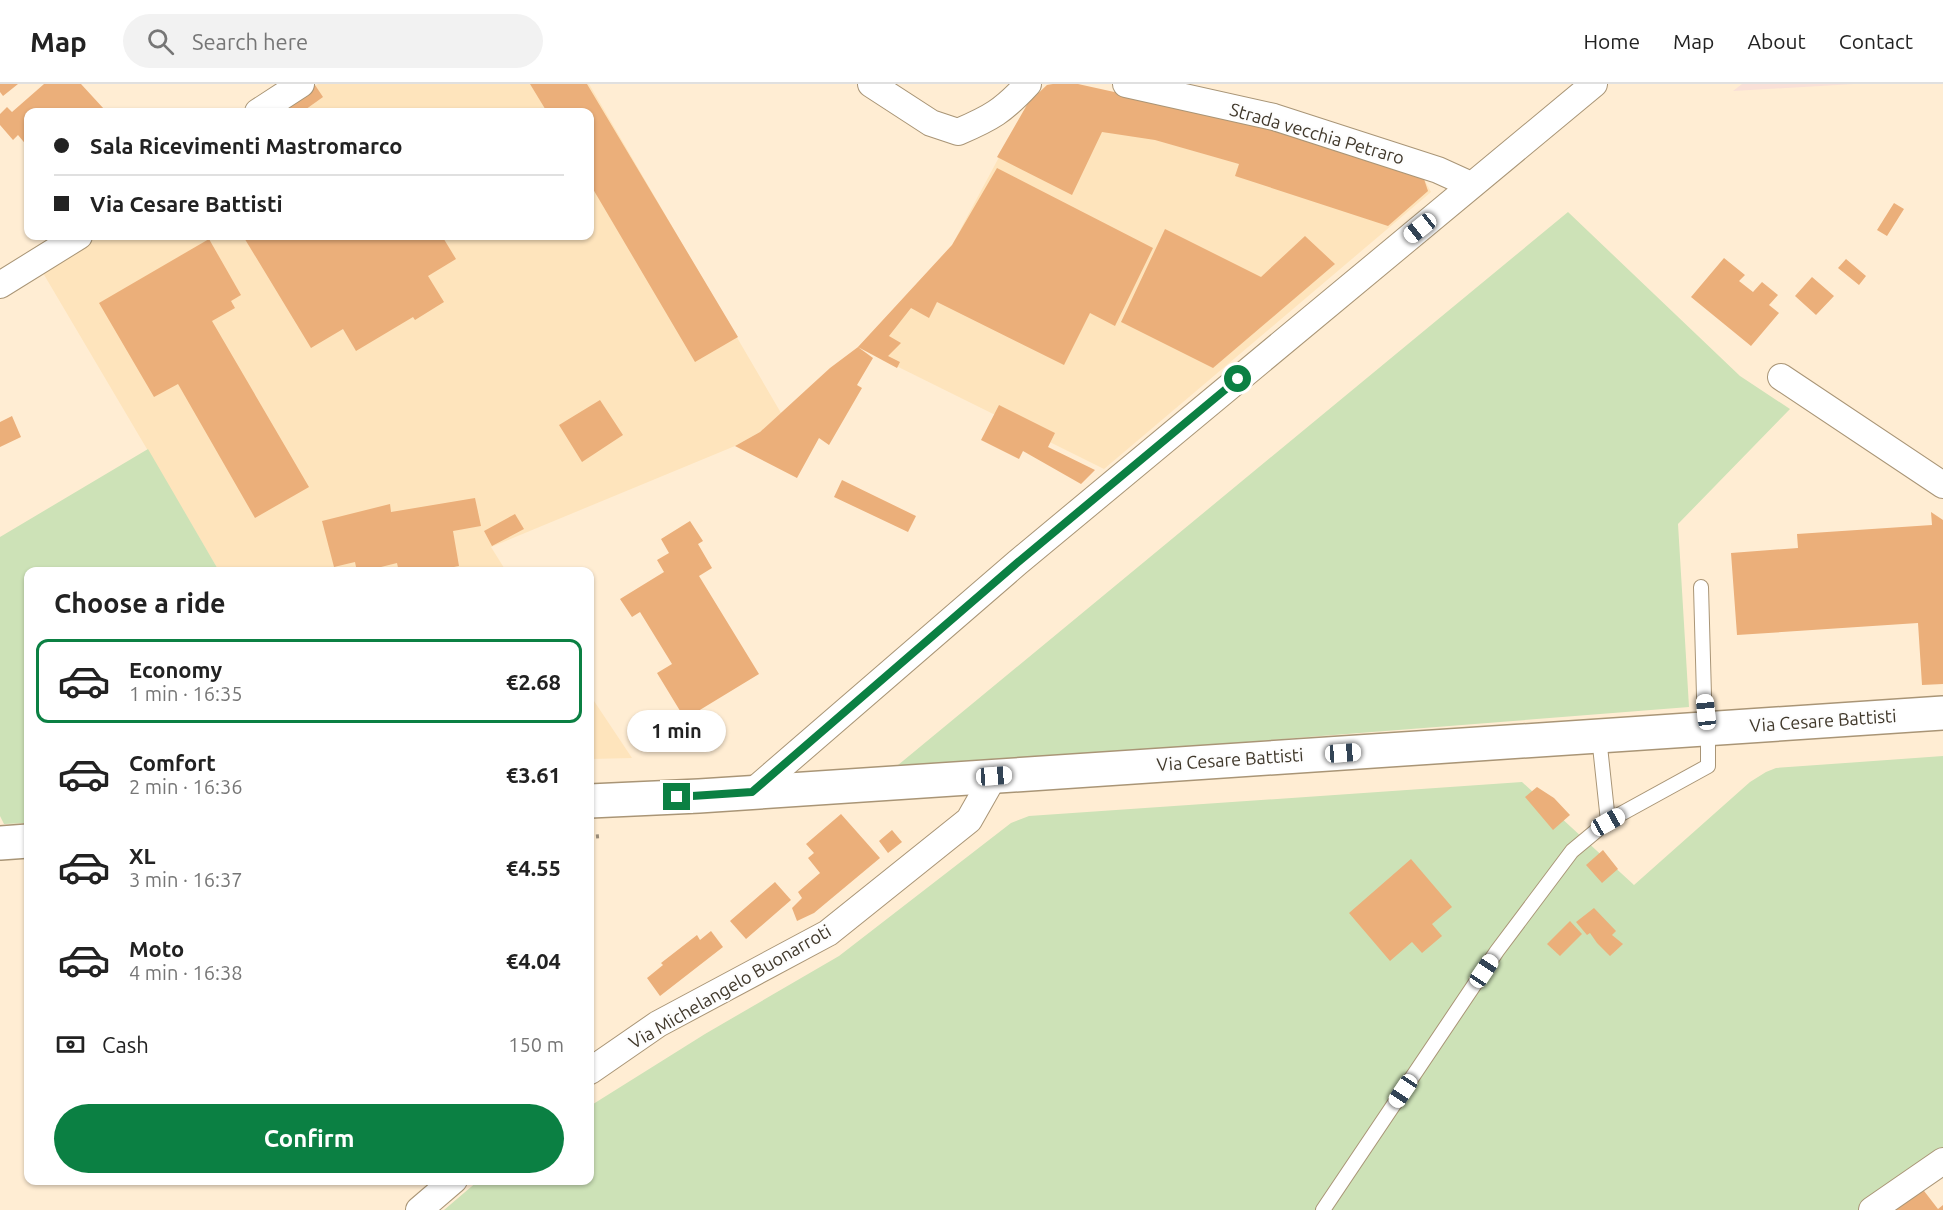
<!DOCTYPE html>
<html lang="en">
<head>
<meta charset="utf-8">
<style>
  body { margin:0; font-family:Ubuntu,sans-serif; background:#f2f2f2; color:#222; height:100vh; display:flex; flex-direction:column; font-size:22px; white-space:nowrap }
  * { box-sizing:border-box; margin:0 }
  p { font-size:20px; color:#767676 }
  .icon { flex:none; width:33px; height:33px; fill:none; stroke:currentColor; stroke-width:2; stroke-linecap:round; stroke-linejoin:round }
  .map { position:relative; flex:1; overflow:hidden }
  .drawer { position:absolute; left:24px; top:483px; width:570px; height:618px; display:flex; flex-direction:column; background:#fff; border-radius:12px; box-shadow:0 2px 4px #0004 }
  .drawer>* { flex:none }
  .guide { position:absolute; left:24px; top:24px; width:570px; height:132px; border-radius:12px; box-shadow:0 2px 4px #0004; display:grid; align-content:center; height:132px; padding:0 30px; background:#fff }
  .end { position:absolute; width:27px; height:27px; margin:-14px; border:8px solid #0b8043; background:#fff; box-shadow:0 0 0 3px #fff }
  .from { border-radius:50% }
  .bubble { position:absolute; height:42px; border-radius:21px; background:#fff; box-shadow:0 2px 4px #0004; font-size:20px; font-weight:700; line-height:42px; text-align:center }
  .car { position:absolute; width:18px; height:36px; margin:-18px -9px; border-radius:8px; box-shadow:0 0 4px 2px #0007; background:linear-gradient(#fff 24%,#345 0 40%,#fff 0 76%,#345 0 86%,#fff 0) }
  .guide b { display:flex; align-items:center; gap:21px; height:57px; font-size:22px }
  .guide b+b { border-top:2px solid #e0e0e0 }
  .guide i { width:15px; height:15px; background:#222 }
  ul { padding:0; list-style:none }
  li { display:flex; align-items:center; gap:18px; height:84px; margin:0 12px 9px; padding:0 18px; border:3px solid transparent; border-radius:12px }
  li div { flex:1 }
  li b { display:block; font-size:22px }
  li em { font-style:normal; font-weight:700 }
  li.current { border-color:#0b8043 }
  li>.icon { width:54px; height:54px; stroke-width:1.5 }
  h2 { padding:0 30px; font-size:27px; line-height:72px }
  .pay { display:flex; align-items:center; gap:15px; height:66px; padding:0 30px; font-size:22px }
  .pay p { margin-inline-start:auto }
  .action { display:flex; gap:12px; margin-top:auto; padding:12px 30px }
  .action a { flex:1; height:69px; border-radius:36px; background:#0b8043; color:#fff; font-size:24px; font-weight:700; line-height:69px; text-align:center }
  header { display:flex; align-items:center; gap:36px; box-sizing:border-box; height:84px; padding:0 30px; background:#fff; border-bottom:2px solid #e0e0e0 }
  header strong { font-size:28px }
  nav { display:flex; gap:33px; margin-inline-start:auto; font-size:21px }
  .search { width:420px; height:54px; background:#f2f2f2; display:flex; align-items:center; gap:15px; box-sizing:border-box; padding:0 21px; border-radius:33px; color:#767676; font-size:22px }
  .map>svg:first-child { display:block }
  .built { fill:#fee4bc }
  .education { fill:#f9e0d7 }
  .green { fill:#cde2b7 }
  .building { fill:#ebaf7a }
  .lines { fill:none; stroke-linecap:round; stroke-linejoin:round }
  .service-casing { stroke:#a99576; stroke-width:16 }
  .minor-casing { stroke:#a99576; stroke-width:28 }
  .tertiary-casing { stroke:#a99576; stroke-width:36 }
  .path { stroke:#9a8d7a; stroke-width:4; stroke-dasharray:3 3; stroke-linecap:butt }
  .service { stroke:#fff; stroke-width:14 }
  .minor { stroke:#fff; stroke-width:26 }
  .tertiary { stroke:#fff; stroke-width:33 }
  .route { stroke:#0b8043; stroke-width:8 }
  .labels { text-anchor:middle; stroke-width:4.5; stroke-linejoin:round; paint-order:stroke }
  .street-label { font-size:18px; fill:#40382b; stroke:#fdfdfd }
</style>
</head>
<body>
<header>
<strong>Map</strong>
<div class="search"><svg class="icon" aria-label="search" viewBox="0 0 24 24"><circle cx="10" cy="10" r="6"/><path d="M15 15l6 6"/></svg>Search here</div>
<nav><a>Home</a><a>Map</a><a>About</a><a>Contact</a></nav>
</header>
<div class="map">
<svg width="1943" height="1126" viewBox="0 0 1943 1126">
  <rect width="100%" height="100%" fill="#ffedd3"/>
  <path class="built" d="M318 0H589L781 329 760 348 735 362 491 463 506 487H219L43 189 96 152H590V28H276Z
    M1053 0 1424 95 1431 108 1104 385 858 263 909 210 952 161 1028 19 1047 1Z
    M590 611 632 674 590 675Z"/>
  <path class="education" d="M1742 0H1854L1733 7Z"/>
  <path class="green" d="M1568 128 1740 292 1790 325 1678 440 1689 623 892 686Z
    M148 365 219 487 28 488V739L4 740 0 732V453Z
    M1943 672V1066L1858 1126H444L478 1097 590 1096V1022L705 950 839 872 1011 739 1029 732 1522 698 1634 801 1750 698 1766 688 1776 684Z"/>
  <path class="building" d="M0 0H18L3 12 0 8Z
    M44 0H81L104 25 100 28H28V63L18 51 13 56 0 41V30L7 23 12 28Z
    M530 0H587L738 253 695 278 590 100V28H547Z
    M1053 0H1078L1255 39 1420 92 1424 95 1428 107 1388 142 1235 92 1239 80 1155 56 1102 48 1072 111 997 73 1028 19 1047 1Z
    M315 1 323 13 302 28H287L284 24Z
    M997 84 1153 164 1115 242 1090 229 1064 281 937 218 929 234 911 224 889 252 901 259 888 272 900 278 897 284 858 263 873 274 857 301 862 304 829 361 819 354 797 394 735 362 760 348 830 284 858 263 952 161Z
    M1894 119 1904 125 1887 152 1877 146Z
    M1165 145 1261 193 1305 152 1335 180 1213 284 1121 238Z
    M243 152H442L456 175 428 192 444 218 415 236 413 233 356 267 343 245 311 264Z
    M209 155 241 211 231 217 235 224 212 237 309 403 255 434 178 300 154 313 99 219Z
    M1724 174 1745 191 1739 197 1753 208 1762 198 1778 211 1769 221 1779 229 1751 262 1691 213Z
    M1846 175 1866 192 1859 201 1838 184Z
    M1812 193 1834 212 1816 231 1795 212Z
    M600 316 623 351 582 378 559 341Z
    M999 321 1055 349 1048 363 1095 386 1081 400 1023 367 1019 375 981 356Z
    M12 332 21 353 0 363V338Z
    M842 396 916 432 908 448 834 413Z
    M475 414 481 442 453 447 459 482 429 488H399L397 479 361 488H357L355 478 334 483 322 437 390 420 391 428Z
    M1931 428 1943 436V600L1922 601 1918 539 1737 551 1731 469 1798 464 1797 450 1932 441Z
    M515 430 524 445 492 462 484 447Z
    M690 437 703 457 698 460 712 484 699 492 759 590 685 635 657 589 672 580 640 528 632 533 620 515 664 488 657 476 669 469 661 455Z
    M1537 703 1554 714 1570 731 1553 746 1525 713Z
    M841 730 880 774 814 829 797 837 792 824 802 814 798 808 820 789 808 774 814 769 806 760Z
    M892 746 902 758 888 769 879 757Z
    M1603 766 1618 785 1602 799 1586 781Z
    M1411 775 1452 823 1432 840 1442 852 1422 869 1412 858 1390 877 1349 829Z
    M775 798 791 816 746 855 730 837Z
    M1594 824 1616 847 1612 851 1623 860 1610 872 1597 859 1590 849 1587 851 1576 838Z
    M1570 837 1582 850 1560 872 1547 860Z
    M711 847 723 863 660 912 647 894 663 881 661 879 697 851 700 856Z
    M1921 1103 1938 1125 1943 1121V1126H1890Z"/>
  <g class="lines">
    <defs>
      <path id="service" d="M1608 737 1708 682V645L1704 612 1701 503
        M1323 1126 1497 867 1572 767 1608 737 1599 653"/>
      <path id="minor" d="M871 0 931 39 958 48C991 34 1003 27 1028 0
        M1126 0 1274 33 1438 86 1471 101
        M258 28 301 0
        M0 201 79 152
        M1781 293 1943 401
        M752 708 1017 479 1594 0
        M590 987 658 940 828 849 969 736 994 692
        M419 1126 454 1096
        M1872 1126 1943 1077"/>
      <path id="tertiary" d="M590 717 699 712 1943 629
        M0 759 28 757"/>
    </defs>
    <use href="#service" class="service-casing"/>
    <use href="#minor" class="minor-casing"/>
    <use href="#tertiary" class="tertiary-casing"/>
    <path class="path" d="M590 753 601 752"/>
    <use href="#service" class="service"/>
    <use href="#minor" class="minor"/>
    <use href="#tertiary" class="tertiary"/>
  </g>
  <g class="lines">
    <path class="route" d="M677 713 752 708 1017 479 1238 295"/>
  </g>
  <g class="labels">
    <g class="street-label">
      <text transform="translate(1317 50) rotate(16)" y="6">Strada vecchia Petraro</text>
      <text transform="translate(1823 637) rotate(-4)" y="6">Via Cesare Battisti</text>
      <text transform="translate(1230 676) rotate(-4)" y="6">Via Cesare Battisti</text>
      <text transform="translate(730 903) rotate(-30)" y="6">Via Michelangelo Buonarroti</text>
    </g>
  </g>
</svg>
<i class="end from" style="left:1238px;top:295px"></i>
<i class="end" style="left:677px;top:713px"></i>
<div class="bubble" style="left:627px;top:626px;width:99px">1 min</div>
<i class="car" style="left:1420px;top:144px;rotate:231deg"></i>
<i class="car" style="left:1706px;top:628px;rotate:354deg"></i>
<i class="car" style="left:1343px;top:669px;rotate:86deg"></i>
<i class="car" style="left:994px;top:692px;rotate:86deg"></i>
<i class="car" style="left:1608px;top:738px;rotate:61deg"></i>
<i class="car" style="left:1484px;top:887px;rotate:34deg"></i>
<i class="car" style="left:1403px;top:1007px;rotate:214deg"></i>
<div class="guide">
<b><i class="from"></i>Sala Ricevimenti Mastromarco</b>
<b><i></i>Via Cesare Battisti</b>
</div>
<section class="drawer">
<h2>Choose a ride</h2>
<ul>
<li class="current"><svg class="icon" aria-label="car" viewBox="0 0 24 24"><path d="M5 17H2v-5l4-1 3-4h7l3 4 3 1v5h-3M9 17h6M6 11h13"/><circle cx="7" cy="17" r="2"/><circle cx="17" cy="17" r="2"/></svg><div><b>Economy</b><p>1 min · 16:35</p></div><em>€2.68</em></li>
<li><svg class="icon" aria-label="car" viewBox="0 0 24 24"><path d="M5 17H2v-5l4-1 3-4h7l3 4 3 1v5h-3M9 17h6M6 11h13"/><circle cx="7" cy="17" r="2"/><circle cx="17" cy="17" r="2"/></svg><div><b>Comfort</b><p>2 min · 16:36</p></div><em>€3.61</em></li>
<li><svg class="icon" aria-label="car" viewBox="0 0 24 24"><path d="M5 17H2v-5l4-1 3-4h7l3 4 3 1v5h-3M9 17h6M6 11h13"/><circle cx="7" cy="17" r="2"/><circle cx="17" cy="17" r="2"/></svg><div><b>XL</b><p>3 min · 16:37</p></div><em>€4.55</em></li>
<li><svg class="icon" aria-label="car" viewBox="0 0 24 24"><path d="M5 17H2v-5l4-1 3-4h7l3 4 3 1v5h-3M9 17h6M6 11h13"/><circle cx="7" cy="17" r="2"/><circle cx="17" cy="17" r="2"/></svg><div><b>Moto</b><p>4 min · 16:38</p></div><em>€4.04</em></li>
</ul>
<div class="pay"><svg class="icon" aria-label="cash" viewBox="0 0 24 24"><path d="M3 7h18v10H3z"/><circle cx="12" cy="12" r="2"/></svg>Cash<p>150 m</p></div>
<div class="action"><a>Confirm</a></div>
</section>
</div>
</body>
</html>
